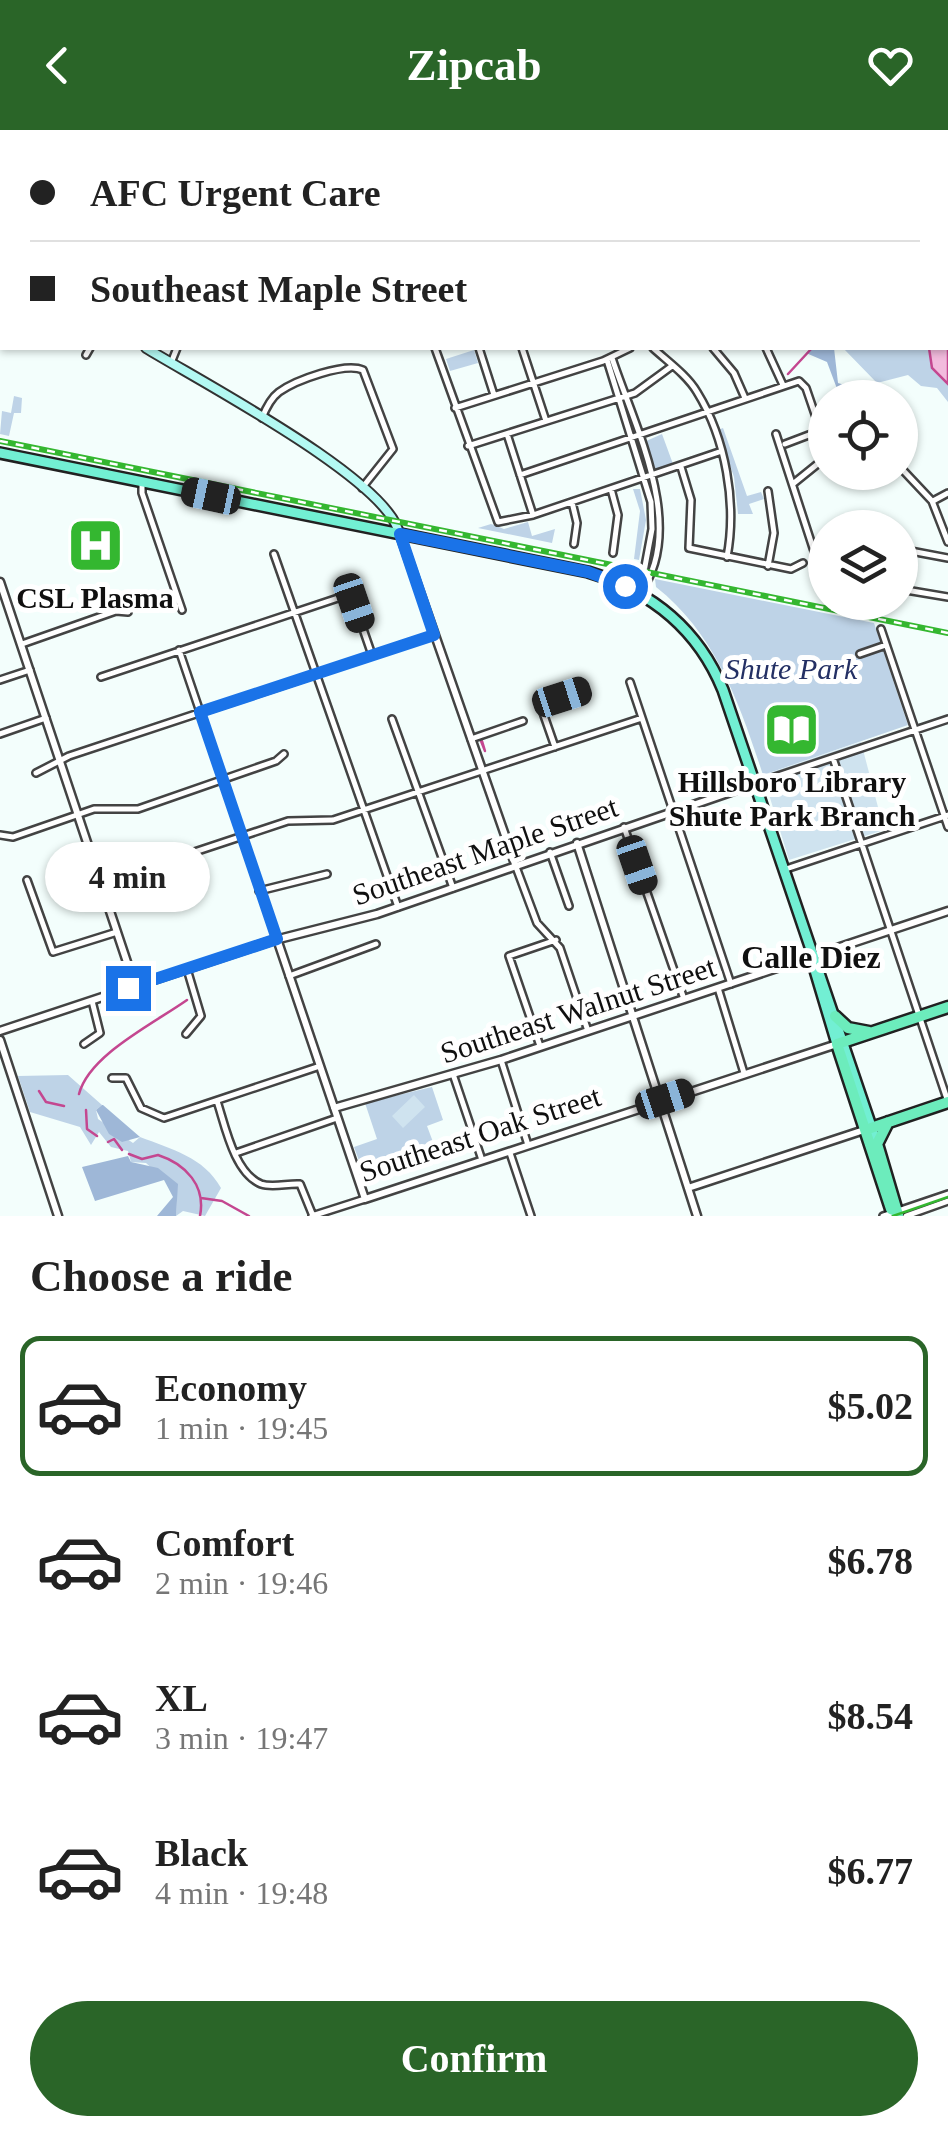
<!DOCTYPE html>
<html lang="en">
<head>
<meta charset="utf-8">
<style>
  body { margin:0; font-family:Georgia,serif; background:#f6f6f6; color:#222; height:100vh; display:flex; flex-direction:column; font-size:38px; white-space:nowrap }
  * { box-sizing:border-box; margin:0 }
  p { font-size:32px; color:#767676 }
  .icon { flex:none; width:55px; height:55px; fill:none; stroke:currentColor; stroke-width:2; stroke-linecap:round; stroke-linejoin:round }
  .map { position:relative; height:1086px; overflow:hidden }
  .panel { display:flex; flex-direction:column; background:#fff; flex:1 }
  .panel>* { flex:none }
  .banner { position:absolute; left:0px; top:0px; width:950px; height:220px; box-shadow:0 2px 8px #0004; display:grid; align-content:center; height:220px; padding:0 30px; background:#fff }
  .controls { position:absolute; left:808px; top:250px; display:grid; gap:20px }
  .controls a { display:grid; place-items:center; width:110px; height:110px; border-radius:50%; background:#fff; box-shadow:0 2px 8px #0004; font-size:50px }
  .end { position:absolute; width:45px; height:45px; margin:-22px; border:12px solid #1a73e8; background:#fff; box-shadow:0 0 0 5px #fff }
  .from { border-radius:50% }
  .bubble { position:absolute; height:70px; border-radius:35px; background:#fff; box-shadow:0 2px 8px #0004; font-size:32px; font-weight:700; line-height:70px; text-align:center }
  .car { position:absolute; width:30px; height:60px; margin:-30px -15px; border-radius:12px; box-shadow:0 0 8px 2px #0007; background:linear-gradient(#222 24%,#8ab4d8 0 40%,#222 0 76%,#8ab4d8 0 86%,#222 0) }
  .banner b { display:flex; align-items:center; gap:35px; height:95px; font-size:38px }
  .banner b+b { border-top:2px solid #e0e0e0 }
  .banner i { width:25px; height:25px; background:#222 }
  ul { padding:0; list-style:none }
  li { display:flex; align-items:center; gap:30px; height:140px; margin:0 20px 15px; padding:0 10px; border:5px solid transparent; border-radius:20px }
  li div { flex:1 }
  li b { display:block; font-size:38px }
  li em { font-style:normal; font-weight:700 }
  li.on { border-color:#2a6528 }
  li>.icon { width:90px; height:90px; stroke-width:1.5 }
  h2 { padding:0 30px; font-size:45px; line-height:120px }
  .cta { display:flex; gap:20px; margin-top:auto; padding:20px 30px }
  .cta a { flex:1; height:115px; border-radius:60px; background:#2a6528; color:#fff; font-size:40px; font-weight:700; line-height:115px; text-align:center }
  header { display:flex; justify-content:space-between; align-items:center; height:130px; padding:0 30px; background:#2a6528; color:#fff; font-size:45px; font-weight:700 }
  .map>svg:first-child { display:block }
  .green { fill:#bed3e7 }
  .forest { fill:#9eb7d7 }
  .pitch { fill:#cfe3ef }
  .water { fill:#f2bbdd; stroke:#c44790; stroke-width:2.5 }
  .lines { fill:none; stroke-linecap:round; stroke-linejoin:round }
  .stream { stroke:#c44790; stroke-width:2.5 }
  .minor-casing { stroke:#434343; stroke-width:10 }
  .tertiary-casing { stroke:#434343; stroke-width:11 }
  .secondary-casing { stroke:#323232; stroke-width:12 }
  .primary-casing { stroke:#212121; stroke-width:14 }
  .trunk-casing { stroke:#212121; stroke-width:15 }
  .minor { stroke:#fff; stroke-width:5 }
  .tertiary { stroke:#fff; stroke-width:6 }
  .secondary { stroke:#b3f9f3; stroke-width:8 }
  .primary { stroke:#72efd3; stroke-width:9 }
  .trunk { stroke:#6cecbc; stroke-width:10 }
  .tram { stroke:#34b730; stroke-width:2.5 }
  .rail-casing { stroke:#34b730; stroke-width:6 }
  .rail { stroke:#fff; stroke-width:2.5; stroke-dasharray:8; stroke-linecap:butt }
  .route { stroke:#1a73e8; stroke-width:12 }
  .labels { text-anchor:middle; stroke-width:10; stroke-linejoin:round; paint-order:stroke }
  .poi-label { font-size:30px; font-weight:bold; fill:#101010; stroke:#fff }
  .park-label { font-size:30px; font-style:italic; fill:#243064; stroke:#fff }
  .street-label { font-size:30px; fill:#101010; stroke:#fff }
  .neighbourhood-label { font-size:32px; font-weight:bold; fill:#101010; stroke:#fff }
</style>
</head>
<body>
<header><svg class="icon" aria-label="back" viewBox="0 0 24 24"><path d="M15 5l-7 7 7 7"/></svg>Zipcab<svg class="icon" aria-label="heart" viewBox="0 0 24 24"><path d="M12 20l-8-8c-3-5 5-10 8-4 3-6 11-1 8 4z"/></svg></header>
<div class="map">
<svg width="948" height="1086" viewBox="0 0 948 1086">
  <rect width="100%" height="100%" fill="#f3fefc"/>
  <path class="green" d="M246 0H575L251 2Z
    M632 0H948V233L929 220 932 238 948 254V272L937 258 921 256 908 245 877 253 843 218H948V2Z
    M474 220 478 233 450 241 446 229Z
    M14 266 22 268 21 283H14L9 306 0 304 2 281 11 283Z
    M723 298 747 366 761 362 764 369 749 374 753 384H738L734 347 718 300Z
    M662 304 673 334 656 340 644 312Z
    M633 359H640L646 390 639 430 634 429 640 381Z
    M528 392 532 406 555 399 552 413 478 398 491 394 504 399Z
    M655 449 874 493 908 595 763 645C740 575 716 504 656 457Z
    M68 945 102 975 96 980 98 989 133 1013 140 1007C171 1019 204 1027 221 1058L205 1086 183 1081 176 1086 177 1061 146 1033 131 1032 128 1021 111 1017 99 1002 91 1015 80 997 30 982 18 946Z
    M432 957 443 990 427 996 433 1012 361 1036 354 1017 377 1009 365 973Z"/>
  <path class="forest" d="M813 218H834L838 253 851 257 859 267 839 264 827 232 806 223Z
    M102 975H103L140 1007 122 1012 109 1004 96 980Z
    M128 1026 131 1032 158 1038 178 1054 176 1086H157L173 1067 164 1050 95 1071 82 1037Z"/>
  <path class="pitch" d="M861 612 884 700 789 730 763 645Z
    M414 965 425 977 403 998 392 986Z"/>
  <path class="water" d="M948 195V254L932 238 929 218H948Z"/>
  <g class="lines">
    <path class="stream" d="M788 244 812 218
      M481 611 485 621 482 611
      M39 961 46 972 64 976
      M79 964C89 925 153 894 187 870
      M86 980 87 999 97 1006
      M108 1012 114 1009 122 1020
      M129 1024 142 1029 158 1025C186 1034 206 1056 200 1086
      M201 1068 222 1071 249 1086"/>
    <defs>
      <path id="minor" d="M435 218 498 392 533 385 719 322
        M479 218 494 265
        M522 218 546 291
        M653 218C667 231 687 245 697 262 726 309 737 374 727 427
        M713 218 734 243 745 268
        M766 218 783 255
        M86 225 90 218
        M612 228C634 295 688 398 640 463
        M607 230 651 372 652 399 640 463
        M171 233 177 218
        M455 278 603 231 630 218
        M262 288C266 278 271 268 279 262 296 250 345 232 363 240L393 319 362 358
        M507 304 533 385
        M776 304 825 455
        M468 316 635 263 672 236
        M681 337 691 370 689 418 791 439 803 433
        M900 337 932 371 948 412
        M520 345 799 251 806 258 819 296 814 303 785 314
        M142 352V363L182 480
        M794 353 825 328
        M611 359 618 385 613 423
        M768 361 774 403 768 436
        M933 371 948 363
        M572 372 577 393 574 414
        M900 419 948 428
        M274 424 398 777
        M900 459 948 467
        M881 499 948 697
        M22 514 116 481 128 482
        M179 520 277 809
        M860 524 886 515
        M101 547 341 467 354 473 372 525
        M0 550 30 540
        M630 552 731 854
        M392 589 453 758
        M0 604 46 588
        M471 609 523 591
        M555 617 540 574 584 560
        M833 628 948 972
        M36 643 69 626 434 505
        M757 653 948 589
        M624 697 684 869
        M0 705 13 707 94 679H138L276 631 284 624
        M550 722 569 776
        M516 737 537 793 560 818 588 901
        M786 739 948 685
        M27 750 53 822 117 802
        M101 753 288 691 333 690 642 588
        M259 761 327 744
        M289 846 376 814
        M718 858 744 943
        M186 904 201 886 187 839
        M84 914 100 903 92 871
        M540 916 509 826 556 810
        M501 930 528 1015
        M453 944 482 1030
        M112 948H126L141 978 164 988 320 936
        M217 971C225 995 234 1043 261 1054 273 1058 288 1053 300 1054L313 1086
        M236 1023 337 988
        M510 1023 531 1086
        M312 1086 365 1069
        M883 1086 948 1064
        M906 1086 948 1071"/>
      <path id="tertiary" d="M400 405 515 734
        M0 452 135 856
        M577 713 697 1086
        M277 809 365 1069 837 914
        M0 901 271 811 377 784 754 654
        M0 910 58 1086
        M334 978 501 930 948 781
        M688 1058 864 1000"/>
      <path id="secondary" d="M0 131 2 132
        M146 218C196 249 391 351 399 404"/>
      <path id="primary" d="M0 323 588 442C651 461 698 499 723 560L877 1014
        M811 827 837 914"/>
      <path id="trunk" d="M835 886 848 898 869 902
        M888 992 877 1014 898 1085
        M871 998 948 972
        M896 1081 891 1079 837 914 948 877"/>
    </defs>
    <use href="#minor" class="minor-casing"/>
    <use href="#tertiary" class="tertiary-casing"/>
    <use href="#secondary" class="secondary-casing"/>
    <use href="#primary" class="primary-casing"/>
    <use href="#trunk" class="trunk-casing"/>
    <use href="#minor" class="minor"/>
    <use href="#tertiary" class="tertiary"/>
    <use href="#secondary" class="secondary"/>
    <use href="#primary" class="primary"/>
    <use href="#trunk" class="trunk"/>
    <path class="tram" d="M893 1086 948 1067"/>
    <defs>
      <path id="rail" d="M0 311 948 503"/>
    </defs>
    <use href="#rail" class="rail-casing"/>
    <use href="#rail" class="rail"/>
  </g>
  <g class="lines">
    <path class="route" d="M128 858 277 809 200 582 434 505 400 404 588 442 625 456"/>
  </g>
  <defs>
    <symbol id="hospital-square" viewBox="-11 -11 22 22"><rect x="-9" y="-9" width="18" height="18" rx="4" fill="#34b730" stroke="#fff"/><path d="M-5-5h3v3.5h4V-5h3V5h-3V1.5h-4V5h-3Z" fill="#fff"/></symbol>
    <symbol id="library-square" viewBox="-11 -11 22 22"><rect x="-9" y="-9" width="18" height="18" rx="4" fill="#34b730" stroke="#fff"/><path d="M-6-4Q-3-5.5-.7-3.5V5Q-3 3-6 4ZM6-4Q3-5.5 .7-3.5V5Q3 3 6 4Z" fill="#fff"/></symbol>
  </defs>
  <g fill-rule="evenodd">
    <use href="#hospital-square" x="64" y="384" width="63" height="63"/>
    <use href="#library-square" x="760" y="568" width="63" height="63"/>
  </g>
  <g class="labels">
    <g class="poi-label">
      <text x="95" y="478">CSL Plasma</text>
      <text x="792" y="662">Hillsboro Library<tspan x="792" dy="34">Shute Park Branch</tspan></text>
    </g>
    <g class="park-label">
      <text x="791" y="549">Shute Park</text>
    </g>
    <g class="street-label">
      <text transform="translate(485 721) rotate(-19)" y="10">Southeast Maple Street</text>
      <text transform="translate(578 880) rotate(-18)" y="10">Southeast Walnut Street</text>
      <text transform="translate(480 1004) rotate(-18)" y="10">Southeast Oak Street</text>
    </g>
    <g class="neighbourhood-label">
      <text x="811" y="838">Calle Diez</text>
    </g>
  </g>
</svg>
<div class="controls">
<a><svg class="icon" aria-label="locate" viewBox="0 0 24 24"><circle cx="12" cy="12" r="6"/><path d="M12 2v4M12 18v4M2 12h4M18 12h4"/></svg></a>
<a><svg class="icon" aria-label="layers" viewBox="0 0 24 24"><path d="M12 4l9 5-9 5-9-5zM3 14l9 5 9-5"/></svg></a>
</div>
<i class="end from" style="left:625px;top:456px"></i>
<i class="end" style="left:128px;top:858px"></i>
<div class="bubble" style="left:45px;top:712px;width:165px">4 min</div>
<i class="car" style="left:211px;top:366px;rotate:282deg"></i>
<i class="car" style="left:354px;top:473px;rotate:161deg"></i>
<i class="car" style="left:562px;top:567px;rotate:72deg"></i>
<i class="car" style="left:637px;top:735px;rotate:161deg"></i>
<i class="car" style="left:665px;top:969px;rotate:72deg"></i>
<div class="banner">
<b><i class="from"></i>AFC Urgent Care</b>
<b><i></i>Southeast Maple Street</b>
</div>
</div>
<section class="panel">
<h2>Choose a ride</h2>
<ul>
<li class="on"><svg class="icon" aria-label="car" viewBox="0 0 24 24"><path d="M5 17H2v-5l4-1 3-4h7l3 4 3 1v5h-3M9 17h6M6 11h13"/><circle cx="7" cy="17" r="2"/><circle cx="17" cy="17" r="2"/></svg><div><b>Economy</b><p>1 min · 19:45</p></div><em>$5.02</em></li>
<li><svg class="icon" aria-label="car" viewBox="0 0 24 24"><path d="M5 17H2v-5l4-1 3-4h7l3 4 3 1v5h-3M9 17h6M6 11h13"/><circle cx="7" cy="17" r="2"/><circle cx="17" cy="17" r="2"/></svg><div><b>Comfort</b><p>2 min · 19:46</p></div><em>$6.78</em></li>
<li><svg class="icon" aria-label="car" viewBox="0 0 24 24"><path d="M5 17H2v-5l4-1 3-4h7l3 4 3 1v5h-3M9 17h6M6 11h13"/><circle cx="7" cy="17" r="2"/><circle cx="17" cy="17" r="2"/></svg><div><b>XL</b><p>3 min · 19:47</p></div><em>$8.54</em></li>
<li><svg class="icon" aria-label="car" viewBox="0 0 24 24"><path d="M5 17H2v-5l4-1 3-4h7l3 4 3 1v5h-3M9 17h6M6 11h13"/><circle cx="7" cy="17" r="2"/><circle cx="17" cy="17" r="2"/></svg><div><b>Black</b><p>4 min · 19:48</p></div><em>$6.77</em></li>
</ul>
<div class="cta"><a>Confirm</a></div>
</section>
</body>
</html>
